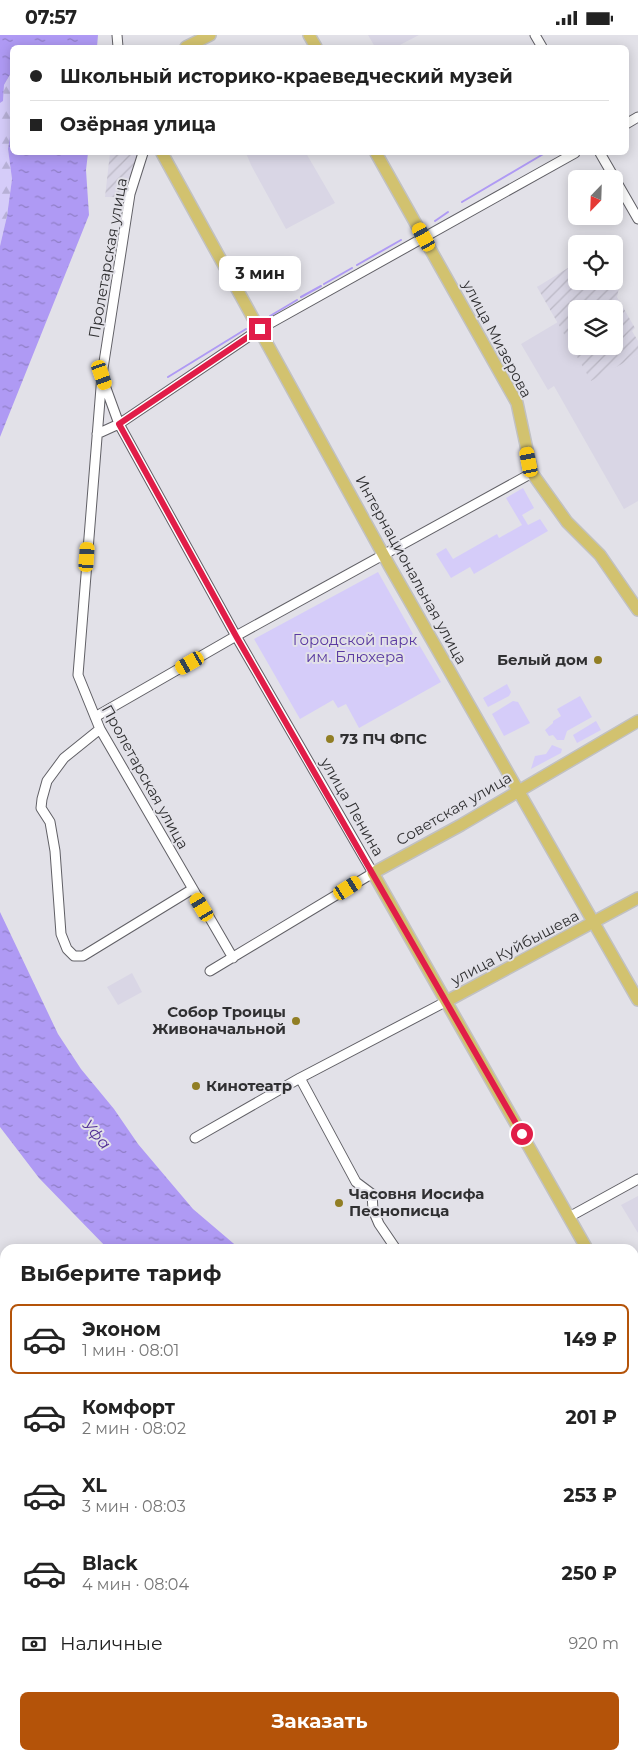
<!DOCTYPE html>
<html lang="ru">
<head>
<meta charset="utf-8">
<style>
  body { margin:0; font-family:Montserrat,sans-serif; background:#f2f2f2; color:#222; height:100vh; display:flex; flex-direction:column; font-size:19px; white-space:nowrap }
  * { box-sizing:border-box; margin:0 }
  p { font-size:16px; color:#767676 }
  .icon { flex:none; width:28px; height:28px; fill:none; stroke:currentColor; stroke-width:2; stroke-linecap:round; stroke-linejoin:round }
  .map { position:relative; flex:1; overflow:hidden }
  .details { position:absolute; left:0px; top:1209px; width:639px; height:516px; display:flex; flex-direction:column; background:#fff; border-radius:15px 15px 0 0; box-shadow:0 2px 12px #0003 }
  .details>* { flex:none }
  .top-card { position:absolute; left:10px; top:10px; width:619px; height:110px; border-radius:8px; box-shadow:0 2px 12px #0003; display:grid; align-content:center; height:110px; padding:0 20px; background:#fff }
  .needle { width:32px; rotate:203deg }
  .buttons { position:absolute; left:568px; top:135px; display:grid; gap:10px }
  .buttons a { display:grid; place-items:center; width:55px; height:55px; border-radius:8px; background:#fff; box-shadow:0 2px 12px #0003; font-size:25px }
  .end { position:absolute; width:22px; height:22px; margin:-11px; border:6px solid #e11d48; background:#fff; box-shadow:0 0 0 2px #fff }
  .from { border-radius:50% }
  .bubble { position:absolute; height:35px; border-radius:8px; background:#fff; box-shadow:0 2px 12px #0003; font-size:16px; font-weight:700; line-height:35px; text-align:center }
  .car { position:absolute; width:15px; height:30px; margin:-15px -8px; border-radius:6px; box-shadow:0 0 4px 1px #0007; background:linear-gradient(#f5c518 24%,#345 0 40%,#f5c518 0 76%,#345 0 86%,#f5c518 0) }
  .top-card b { display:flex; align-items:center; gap:18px; height:48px; font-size:19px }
  .top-card b+b { border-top:1px solid #e0e0e0 }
  .top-card i { width:12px; height:12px; background:#222 }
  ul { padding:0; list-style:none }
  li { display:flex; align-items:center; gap:15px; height:70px; margin:0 10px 8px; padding:0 10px; border:2px solid transparent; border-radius:8px }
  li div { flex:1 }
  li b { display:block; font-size:19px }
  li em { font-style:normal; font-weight:700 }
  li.current { border-color:#b45309 }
  li>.icon { width:45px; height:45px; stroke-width:1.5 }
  h2 { padding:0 20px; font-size:22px; line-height:60px }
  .pay { display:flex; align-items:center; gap:12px; height:55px; padding:0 20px; font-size:19px }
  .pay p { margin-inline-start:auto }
  .primary-button { display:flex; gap:10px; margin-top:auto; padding:10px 20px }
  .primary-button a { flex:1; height:58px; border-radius:8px; background:#b45309; color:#fff; font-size:20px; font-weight:700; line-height:58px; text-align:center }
  .status { display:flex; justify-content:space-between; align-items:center; height:35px; padding:0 25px; background:#fff; direction:ltr }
  .status svg { height:14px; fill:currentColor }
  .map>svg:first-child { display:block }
  .built { fill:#d9d6e5 }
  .industrial { fill:url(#industrial-furrows); fill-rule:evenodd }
  .green { fill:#d5ccf9 }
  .forest { fill:url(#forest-firs) }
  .water { fill:url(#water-ripples) }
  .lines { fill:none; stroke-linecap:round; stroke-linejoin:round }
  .stream { stroke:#af9af4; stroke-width:2 }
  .minor-casing { stroke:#616066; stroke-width:11 }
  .major-casing { stroke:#c1c1c2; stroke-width:14 }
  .minor { stroke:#fff; stroke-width:9 }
  .major { stroke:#d2c26f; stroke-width:11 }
  .route { stroke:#e11d48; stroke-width:6 }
  .poi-dot { fill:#917e24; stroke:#e2e1e8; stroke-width:2 }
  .labels { text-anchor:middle; stroke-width:4; stroke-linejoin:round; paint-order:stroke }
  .street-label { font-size:15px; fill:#303032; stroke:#e2e1e8 }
  .park-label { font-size:15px; fill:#5b3ba2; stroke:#e2e1e8 }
  .poi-label { font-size:15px; font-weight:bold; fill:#303032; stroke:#e2e1e8; text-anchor:start }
  .water-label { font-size:16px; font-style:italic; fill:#523096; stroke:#e2e1e8 }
</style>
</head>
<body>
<div class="status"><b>07:57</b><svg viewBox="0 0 49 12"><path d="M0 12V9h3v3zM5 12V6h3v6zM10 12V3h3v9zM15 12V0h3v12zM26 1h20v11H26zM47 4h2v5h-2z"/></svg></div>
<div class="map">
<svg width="638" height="1724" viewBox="0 0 638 1724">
  <defs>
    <pattern id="industrial-furrows" width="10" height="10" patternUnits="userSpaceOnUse" patternTransform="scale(1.25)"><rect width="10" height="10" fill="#d9d6e5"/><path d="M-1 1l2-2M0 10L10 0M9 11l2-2" fill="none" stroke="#bbb8c5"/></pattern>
    <pattern id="forest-firs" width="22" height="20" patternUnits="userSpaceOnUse" patternTransform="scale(1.25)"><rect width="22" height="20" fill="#d5ccf9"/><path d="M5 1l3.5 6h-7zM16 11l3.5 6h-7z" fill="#b7b0d6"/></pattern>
    <pattern id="water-ripples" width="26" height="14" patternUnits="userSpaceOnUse" patternTransform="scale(1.25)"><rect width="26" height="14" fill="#af9af4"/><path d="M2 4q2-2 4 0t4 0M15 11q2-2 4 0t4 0" fill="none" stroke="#8f7ec6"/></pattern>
  </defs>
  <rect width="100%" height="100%" fill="#e2e1e8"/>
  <path class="built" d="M368 0H419L396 12H375Z
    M246 118H306L335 168 286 194 251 130Z
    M558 287 591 345 638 320V466L624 474 554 351 548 355 521 309Z
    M132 938 142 957 118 970 107 952Z
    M638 1161V1198L621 1170Z"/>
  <path class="industrial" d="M110 118H138L124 162H105Z
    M576 228V246H614V238L620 248 617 262 635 293 632 296 638 306V320L591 346 537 252ZM576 274H614V311H576Z"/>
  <path class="green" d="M523 453 534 473 522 480 528 490 540 484 548 496 474 539 470 532 451 543 436 519 446 513 453 524 497 499 499 503 522 490 506 463Z
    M378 537 413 599 410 601 415 610 418 608 441 647 359 693 346 669 338 673 333 665 300 684 254 604Z
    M507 649 511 657 509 661 488 672 483 663Z
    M580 661 592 682 567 696 564 705H557L553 700 549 701 545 695 553 688V686L561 681 557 674Z
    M513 666 518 667 530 688 504 701 492 679Z
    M596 686 601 695 577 708 573 700Z
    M552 710 562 714 561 718 531 734 535 721 546 719Z"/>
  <path class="forest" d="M12 37V89L8 114 12 144 7 181 0 211V68L3 66 4 50Z
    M10 1720H170L166 1724H7Z"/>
  <path class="water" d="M0 0H98L97 12H12V51L11 38 4 50 3 66 0 68Z
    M12 89V118H88L86 135 89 180 0 402V211L7 181 12 144 8 114Z
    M0 877 58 999 81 1034 114 1074 138 1109 193 1174 240 1214H108L39 1143 0 1092Z
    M170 1720H321L319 1724H166Z"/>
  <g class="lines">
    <path class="stream" d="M462 167 545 118
      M435 186 448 177
      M357 230 401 205
      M324 249 352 233
      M301 262 321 251
      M270 281 297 265
      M168 342 246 294"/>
    <defs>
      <path id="minor" d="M117 0 118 12
        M535 0 542 12
        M626 89 638 82
        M143 118 130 159 102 340 78 640 100 694 233 923
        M600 118 638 184
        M103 345 119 389 236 601 373 838 210 936
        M97 399 119 389 260 294 575 118
        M95 682 236 601 532 438
        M100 694 64 723 47 746 42 764 41 773 50 787 55 816 61 899 67 914 74 921H83L191 855
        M300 1043 356 1147 372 1159 373 1175 379 1189 396 1214
        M195 1103 300 1043 447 966
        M569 1182 638 1144
        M634 1421 638 1418
        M634 1640 638 1648
        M634 1694 638 1692
        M518 1720 520 1724
        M581 1724 588 1720"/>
      <path id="major" d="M309 0 316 12
        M186 12 210 0
        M162 118 389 530 638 965
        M376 118 517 368 532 438 567 487 600 520 638 575
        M447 966 638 863
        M587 1214 373 838 461 790 638 686
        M634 1295 638 1302"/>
    </defs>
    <use href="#minor" class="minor-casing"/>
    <use href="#major" class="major-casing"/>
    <use href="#minor" class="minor"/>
    <use href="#major" class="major"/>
  </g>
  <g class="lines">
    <path class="route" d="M260 294 119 389 236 601 522 1099"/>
  </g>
  <g class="poi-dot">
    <circle cx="598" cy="625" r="5"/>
    <circle cx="330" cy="704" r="5"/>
    <circle cx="296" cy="986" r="5"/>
    <circle cx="196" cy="1051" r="5"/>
    <circle cx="339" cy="1168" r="5"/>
  </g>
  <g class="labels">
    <g class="street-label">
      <text transform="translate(108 223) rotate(-80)" y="5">Пролетарская улица</text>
      <text transform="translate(497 304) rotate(62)" y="5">улица Мизерова</text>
      <text transform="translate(411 535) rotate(61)" y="5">Интернациональная улица</text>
      <text transform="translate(145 742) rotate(61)" y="5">Пролетарская улица</text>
      <text transform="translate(352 772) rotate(60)" y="5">улица Ленина</text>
      <text transform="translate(454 774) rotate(-30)" y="5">Советская улица</text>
      <text transform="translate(515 913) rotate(-28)" y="5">улица Куйбышева</text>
    </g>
    <g class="park-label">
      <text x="355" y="610">Городской парк<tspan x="355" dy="17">им. Блюхера</tspan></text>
    </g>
    <g class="poi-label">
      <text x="588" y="630" text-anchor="end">Белый дом</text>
      <text x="340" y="709">73 ПЧ ФПС</text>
      <text x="286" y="982" text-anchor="end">Собор Троицы<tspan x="286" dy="17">Живоначальной</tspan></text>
      <text x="206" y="1056">Кинотеатр</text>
      <text x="349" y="1164">Часовня Иосифа<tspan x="349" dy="17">Песнописца</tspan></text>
    </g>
    <g class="water-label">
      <text transform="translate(97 1099) rotate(49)" y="6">Уфа</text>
    </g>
  </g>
</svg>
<div class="buttons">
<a><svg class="needle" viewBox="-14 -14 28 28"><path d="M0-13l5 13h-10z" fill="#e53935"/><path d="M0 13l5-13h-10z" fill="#767676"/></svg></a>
<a><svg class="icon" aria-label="locate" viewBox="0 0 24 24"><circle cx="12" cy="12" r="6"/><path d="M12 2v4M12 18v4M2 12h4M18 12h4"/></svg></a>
<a><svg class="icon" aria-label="layers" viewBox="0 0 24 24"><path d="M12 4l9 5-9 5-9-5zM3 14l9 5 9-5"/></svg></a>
</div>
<i class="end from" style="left:522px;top:1099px"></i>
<i class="end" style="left:260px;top:294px"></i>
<div class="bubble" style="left:219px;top:221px;width:82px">3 мин</div>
<i class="car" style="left:424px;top:202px;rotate:331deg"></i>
<i class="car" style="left:102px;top:340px;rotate:161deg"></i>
<i class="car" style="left:529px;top:427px;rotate:349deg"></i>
<i class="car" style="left:87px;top:522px;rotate:4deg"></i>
<i class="car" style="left:190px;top:628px;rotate:240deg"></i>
<i class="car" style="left:348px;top:853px;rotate:58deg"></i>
<i class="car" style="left:202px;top:872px;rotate:329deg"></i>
<div class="top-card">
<b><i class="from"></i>Школьный историко-краеведческий музей</b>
<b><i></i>Озёрная улица</b>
</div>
<section class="details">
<h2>Выберите тариф</h2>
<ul>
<li class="current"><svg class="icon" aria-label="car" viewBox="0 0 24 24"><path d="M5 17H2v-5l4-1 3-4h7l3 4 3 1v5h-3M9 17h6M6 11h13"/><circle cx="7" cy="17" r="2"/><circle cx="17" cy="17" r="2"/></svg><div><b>Эконом</b><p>1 мин · 08:01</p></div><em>149 ₽</em></li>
<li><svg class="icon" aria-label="car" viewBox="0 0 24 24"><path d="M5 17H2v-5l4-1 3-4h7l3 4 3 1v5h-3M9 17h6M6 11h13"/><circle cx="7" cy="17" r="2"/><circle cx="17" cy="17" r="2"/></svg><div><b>Комфорт</b><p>2 мин · 08:02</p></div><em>201 ₽</em></li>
<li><svg class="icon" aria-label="car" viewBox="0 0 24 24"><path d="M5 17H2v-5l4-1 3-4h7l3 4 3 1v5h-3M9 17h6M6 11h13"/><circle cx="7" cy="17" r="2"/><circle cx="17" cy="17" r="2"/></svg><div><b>XL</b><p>3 мин · 08:03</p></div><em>253 ₽</em></li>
<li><svg class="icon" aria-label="car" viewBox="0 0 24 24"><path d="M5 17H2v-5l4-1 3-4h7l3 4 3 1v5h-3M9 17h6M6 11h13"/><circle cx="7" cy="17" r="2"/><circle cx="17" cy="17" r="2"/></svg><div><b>Black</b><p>4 мин · 08:04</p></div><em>250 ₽</em></li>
</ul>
<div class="pay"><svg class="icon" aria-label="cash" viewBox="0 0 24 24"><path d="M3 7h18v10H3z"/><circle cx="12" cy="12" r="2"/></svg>Наличные<p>920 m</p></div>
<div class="primary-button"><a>Заказать</a></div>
</section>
</div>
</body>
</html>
